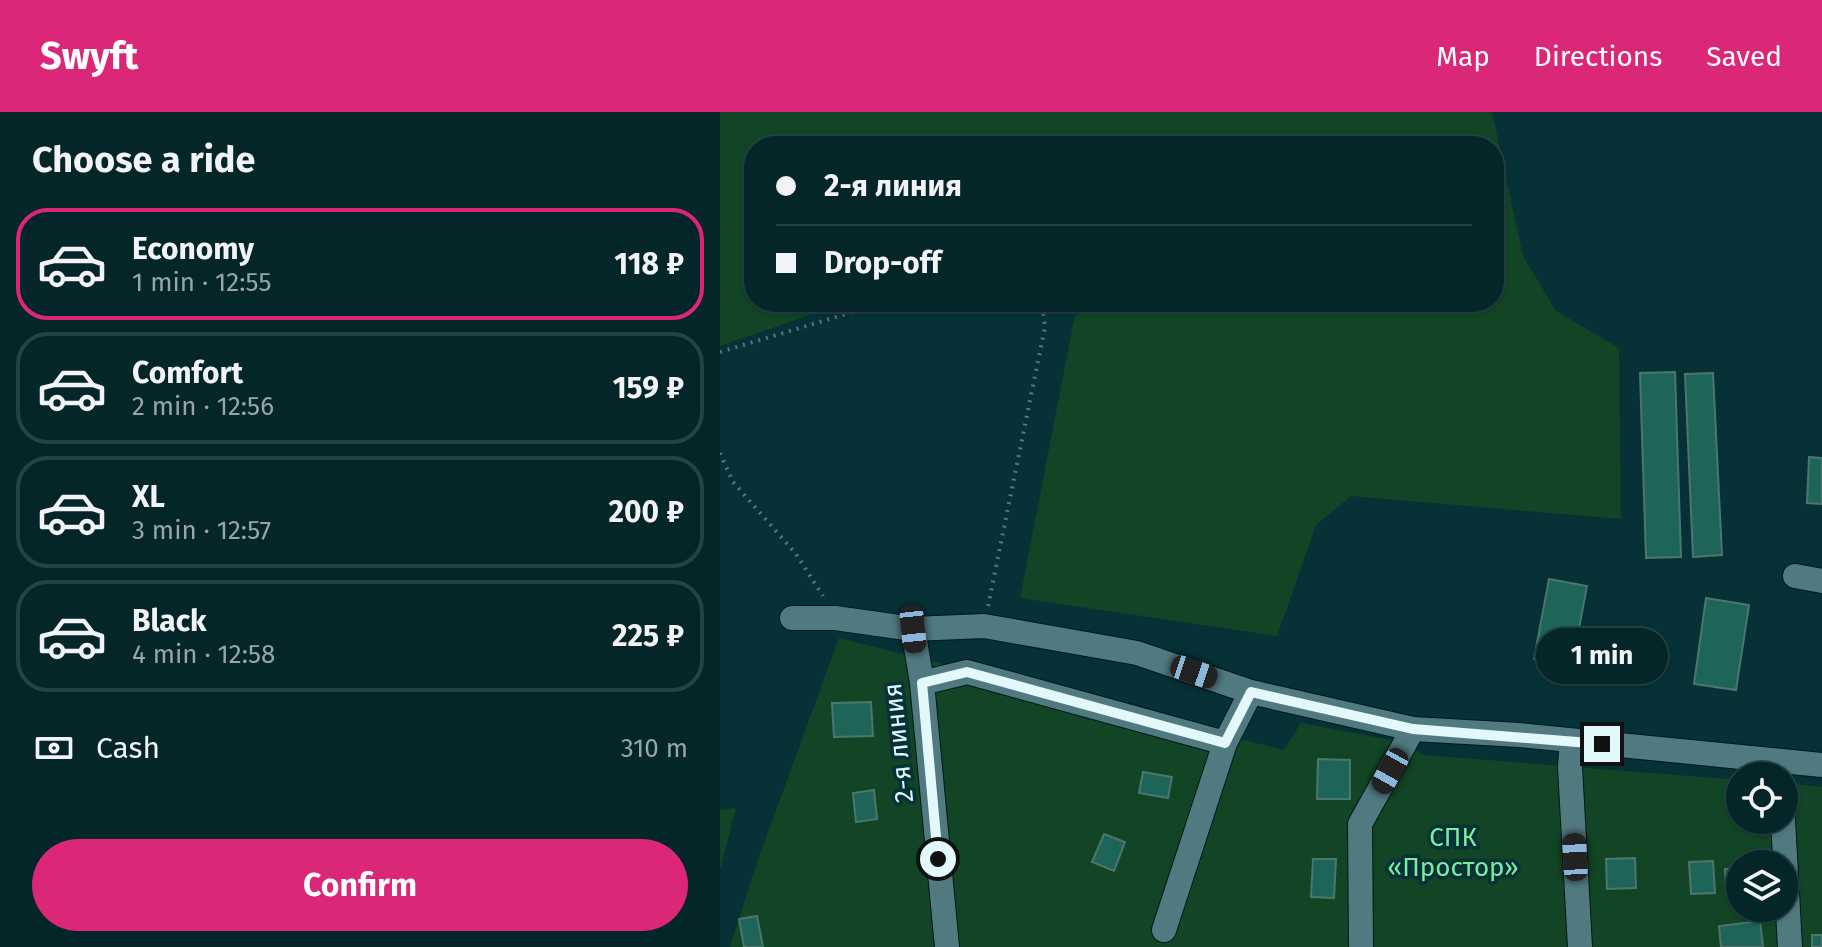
<!DOCTYPE html>
<html lang="en">
<head>
<meta charset="utf-8">
<style>
  body { margin:0; font-family:"Fira Sans",sans-serif; background:#123235; color:#f1f3f6; height:100vh; display:flex; flex-direction:column; font-size:30px; white-space:nowrap }
  * { box-sizing:border-box; margin:0 }
  p { font-size:26px; color:#97a5a8 }
  .icon { flex:none; width:44px; height:44px; fill:none; stroke:currentColor; stroke-width:2; stroke-linecap:round; stroke-linejoin:round }
  .map { position:relative; flex:1; overflow:hidden }
  .sheet { display:flex; flex-direction:column; background:#042629; width:720px }
  .sheet>* { flex:none }
  .top-card { position:absolute; left:24px; top:24px; width:760px; height:176px; border-radius:32px; box-shadow:0 2px 6px #0004,0 0 0 2px #254346; display:grid; align-content:center; height:176px; padding:0 32px; background:#042629 }
  .controls { position:absolute; left:1006px; top:650px; display:grid; gap:16px }
  .controls a { display:grid; place-items:center; width:72px; height:72px; border-radius:50%; background:#042629; box-shadow:0 2px 6px #0004,0 0 0 2px #254346; font-size:40px }
  .end { position:absolute; width:36px; height:36px; margin:-18px; border:10px solid #e2f8fb; background:#111; box-shadow:0 0 0 4px #111 }
  .from { border-radius:50% }
  .bubble { position:absolute; height:56px; border-radius:28px; background:#042629; box-shadow:0 2px 6px #0004,0 0 0 2px #254346; font-size:26px; font-weight:700; line-height:56px; text-align:center }
  .car { position:absolute; width:24px; height:48px; margin:-24px -12px; border-radius:10px; box-shadow:0 0 6px 2px #0007; background:linear-gradient(#222 24%,#8ab4d8 0 40%,#222 0 76%,#8ab4d8 0 86%,#222 0) }
  .top-card b { display:flex; align-items:center; gap:28px; height:76px; font-size:30px }
  .top-card b+b { border-top:2px solid #254346 }
  .top-card i { width:20px; height:20px; background:#f1f3f6 }
  ul { padding:0; list-style:none }
  li { display:flex; align-items:center; gap:24px; height:112px; margin:0 16px 12px; padding:0 16px; border:4px solid #254346; border-radius:32px }
  li div { flex:1 }
  li b { display:block; font-size:30px }
  li em { font-style:normal; font-weight:700 }
  li.selected { border-color:#db2777 }
  li>.icon { width:72px; height:72px; stroke-width:1.5 }
  h2 { padding:0 32px; font-size:36px; line-height:96px }
  .pay { display:flex; align-items:center; gap:20px; height:88px; padding:0 32px; font-size:30px }
  .pay p { margin-inline-start:auto }
  .action { display:flex; gap:16px; margin-top:auto; padding:16px 32px }
  .action a { flex:1; height:92px; border-radius:48px; background:#db2777; color:#fff; font-size:32px; font-weight:700; line-height:92px; text-align:center }
  header { display:flex; align-items:center; gap:48px; box-sizing:border-box; height:112px; padding:0 40px; background:#db2777; color:#fff }
  header strong { font-size:38px }
  nav { display:flex; gap:44px; margin-inline-start:auto; font-size:28px }
  main { display:flex; flex:1; min-height:0 }
  .map>svg:first-child { display:block }
  .green { fill:#124525; fill-rule:evenodd }
  .building { fill:#1e6559; stroke:#4e756d; stroke-width:2 }
  .lines { fill:none; stroke-linecap:round; stroke-linejoin:round }
  .minor-casing { stroke:#00181c; stroke-width:26 }
  .path { stroke:#54787c; stroke-width:4; stroke-dasharray:2 6; stroke-linecap:butt }
  .minor { stroke:#517980; stroke-width:24 }
  .route { stroke:#e2f8fb; stroke-width:10 }
  .labels { text-anchor:middle; stroke-width:7; stroke-linejoin:round; paint-order:stroke }
  .street-label { font-size:26px; fill:#e2f8fb; stroke:#063237 }
  .park-label { font-size:26px; fill:#7dec9e; stroke:#063237 }
</style>
</head>
<body>
<header>
<strong>Swyft</strong>
<nav><a>Map</a><a>Directions</a><a>Saved</a></nav>
</header>
<main>
<section class="sheet">
<h2>Choose a ride</h2>
<ul>
<li class="selected"><svg class="icon" aria-label="car" viewBox="0 0 24 24"><path d="M5 17H2v-5l4-1 3-4h7l3 4 3 1v5h-3M9 17h6M6 11h13"/><circle cx="7" cy="17" r="2"/><circle cx="17" cy="17" r="2"/></svg><div><b>Economy</b><p>1 min · 12:55</p></div><em>118 ₽</em></li>
<li><svg class="icon" aria-label="car" viewBox="0 0 24 24"><path d="M5 17H2v-5l4-1 3-4h7l3 4 3 1v5h-3M9 17h6M6 11h13"/><circle cx="7" cy="17" r="2"/><circle cx="17" cy="17" r="2"/></svg><div><b>Comfort</b><p>2 min · 12:56</p></div><em>159 ₽</em></li>
<li><svg class="icon" aria-label="car" viewBox="0 0 24 24"><path d="M5 17H2v-5l4-1 3-4h7l3 4 3 1v5h-3M9 17h6M6 11h13"/><circle cx="7" cy="17" r="2"/><circle cx="17" cy="17" r="2"/></svg><div><b>XL</b><p>3 min · 12:57</p></div><em>200 ₽</em></li>
<li><svg class="icon" aria-label="car" viewBox="0 0 24 24"><path d="M5 17H2v-5l4-1 3-4h7l3 4 3 1v5h-3M9 17h6M6 11h13"/><circle cx="7" cy="17" r="2"/><circle cx="17" cy="17" r="2"/></svg><div><b>Black</b><p>4 min · 12:58</p></div><em>225 ₽</em></li>
</ul>
<div class="pay"><svg class="icon" aria-label="cash" viewBox="0 0 24 24"><path d="M3 7h18v10H3z"/><circle cx="12" cy="12" r="2"/></svg>Cash<p>310 m</p></div>
<div class="action"><a>Confirm</a></div>
</section>
<div class="map">
<svg width="1102" height="835" viewBox="0 0 1102 835">
  <rect width="100%" height="100%" fill="#063237"/>
  <path class="green" d="M0 0H772L803 144 836 199 899 236 901 407 631 384 596 413 557 524 300 486 355 203 352 190H774V34H34V190H128L0 234Z
    M119 526 564 638 581 611 676 629 704 643 1020 668V708H1064V671L1102 675V835H10L36 753ZM1020 752H1064V796H1020Z
    M16 696 0 758V698Z"/>
  <path class="building" d="M955 260 961 445 926 446 920 261Z
    M993 261 1002 443 973 445 965 262Z
    M1089 345 1102 346V392L1087 391Z
    M829 467 867 474 852 554 814 547Z
    M986 486 1029 493 1016 578 974 572Z
    M151 590 153 624 114 625 112 591Z
    M598 647 630 648V687H597Z
    M423 660 452 665 448 686 419 681Z
    M154 678 157 707 136 710 133 681Z
    M384 722 405 730 394 759 372 750Z
    M915 746 916 776 887 777 886 747Z
    M593 747H616L614 786 591 785Z
    M993 749 995 781 971 782 969 750Z
    M1020 756V775L1006 776 1005 757Z
    M37 804 43 835H24L19 807Z
    M1040 809 1043 835H1001L999 814Z
    M1092 823H1102V835H1092Z"/>
  <g class="lines">
    <defs>
      <path id="minor" d="M1075 464 1102 469
        M72 506H115L193 517 264 514 417 541 531 580 693 617 799 623 1102 653
        M193 517 202 571 227 835
        M202 571 247 560 505 631 531 580
        M852 629 850 655 860 835
        M1063 708 1070 835
        M444 818 505 631
        M641 835 640 712 693 617"/>
    </defs>
    <use href="#minor" class="minor-casing"/>
    <path class="path" d="M0 240 166 190
      M0 341 13 370 76 442 103 484
      M268 494 325 215 322 190"/>
    <use href="#minor" class="minor"/>
  </g>
  <g class="lines">
    <path class="route" d="M218 747 202 571 247 560 505 631 531 580 693 617 882 632"/>
  </g>
  <g class="labels">
    <g class="street-label">
      <text transform="translate(178 631) rotate(-96)" y="9">2-я линия</text>
    </g>
    <g class="park-label">
      <text x="733" y="734">СПК<tspan x="733" dy="30">«Простор»</tspan></text>
    </g>
  </g>
</svg>
<div class="controls">
<a><svg class="icon" aria-label="locate" viewBox="0 0 24 24"><circle cx="12" cy="12" r="6"/><path d="M12 2v4M12 18v4M2 12h4M18 12h4"/></svg></a>
<a><svg class="icon" aria-label="layers" viewBox="0 0 24 24"><path d="M12 4l9 5-9 5-9-5zM3 14l9 5 9-5"/></svg></a>
</div>
<i class="end from" style="left:218px;top:747px"></i>
<i class="end" style="left:882px;top:632px"></i>
<div class="bubble" style="left:816px;top:516px;width:132px">1 min</div>
<i class="car" style="left:193px;top:517px;rotate:174deg"></i>
<i class="car" style="left:474px;top:560px;rotate:109deg"></i>
<i class="car" style="left:670px;top:659px;rotate:209deg"></i>
<i class="car" style="left:855px;top:745px;rotate:357deg"></i>
<div class="top-card">
<b><i class="from"></i>2-я линия</b>
<b><i></i>Drop-off</b>
</div>
</div>
</main>
</body>
</html>
